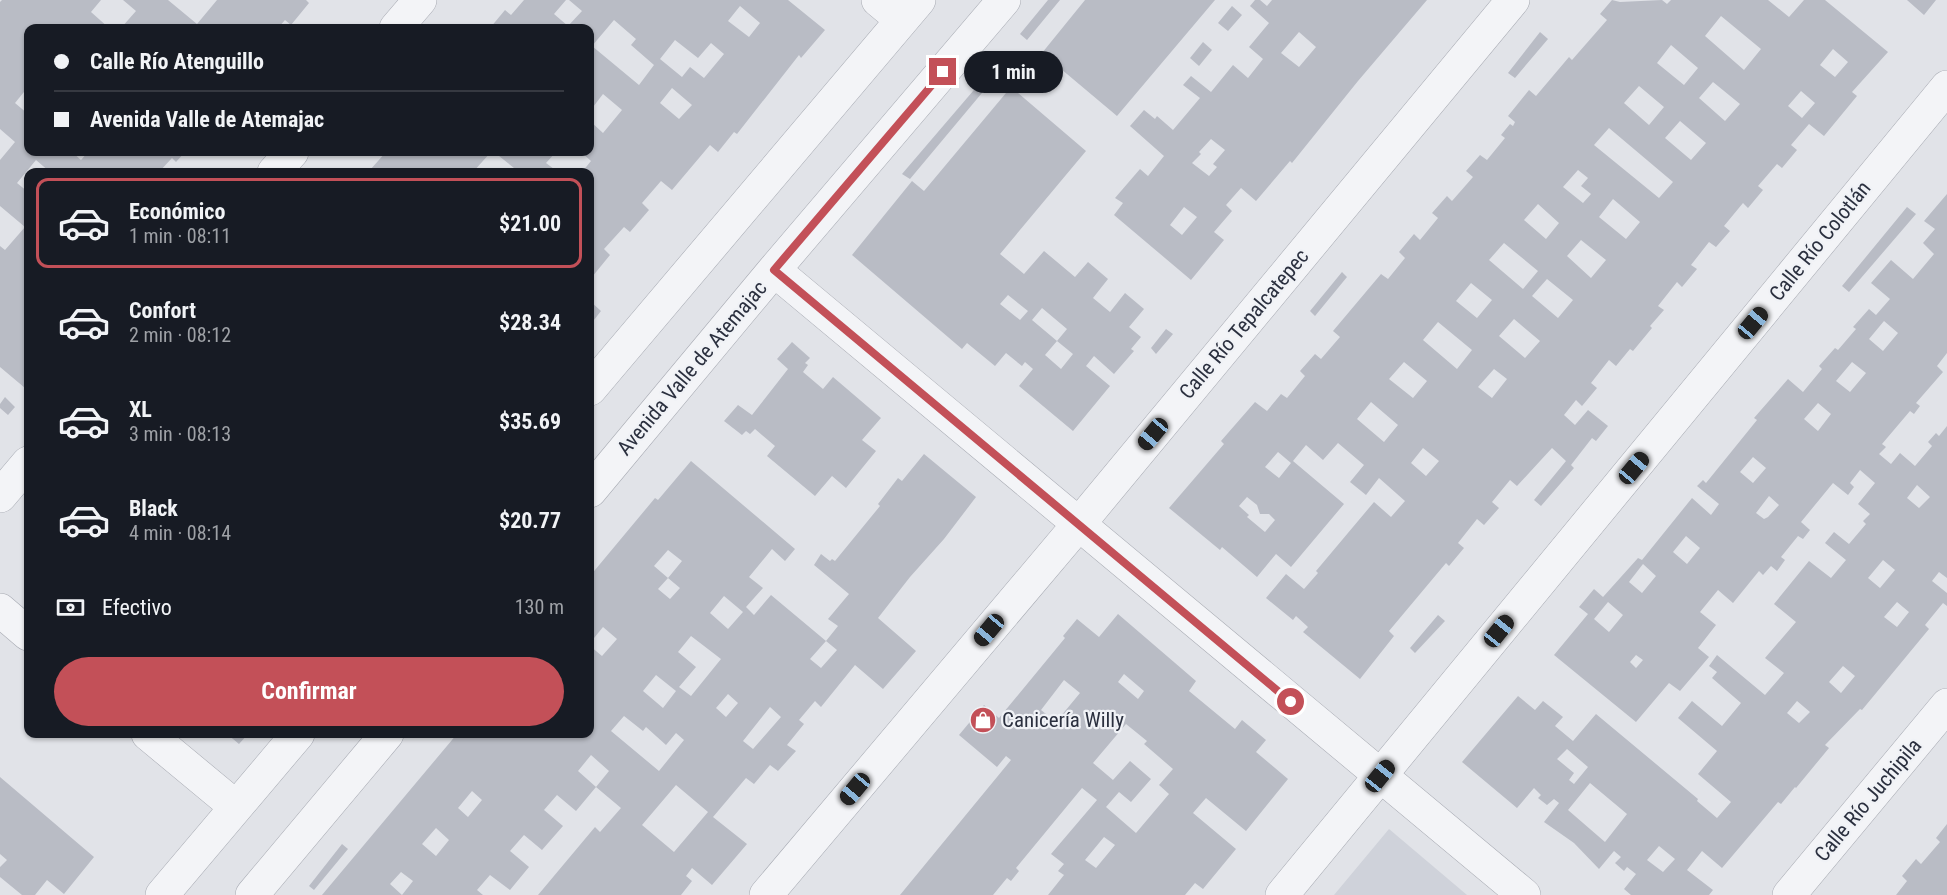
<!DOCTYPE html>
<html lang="es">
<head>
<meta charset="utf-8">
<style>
  body { margin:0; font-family:"Roboto Condensed",sans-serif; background:#20242c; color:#f1f3f6; height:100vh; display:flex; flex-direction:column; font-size:22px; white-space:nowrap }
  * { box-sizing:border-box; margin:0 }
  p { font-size:20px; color:#9ea1a6 }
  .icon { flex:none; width:33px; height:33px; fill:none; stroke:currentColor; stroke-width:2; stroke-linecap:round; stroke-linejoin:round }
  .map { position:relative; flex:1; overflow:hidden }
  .panel { position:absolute; left:24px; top:168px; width:570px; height:570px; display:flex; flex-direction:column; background:#171b24; border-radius:12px; box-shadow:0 2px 4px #0004 }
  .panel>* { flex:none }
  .guide { position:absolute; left:24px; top:24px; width:570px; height:132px; border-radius:12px; box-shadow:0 2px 4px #0004; display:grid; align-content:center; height:132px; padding:0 30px; background:#171b24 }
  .end { position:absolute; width:27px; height:27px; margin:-14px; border:8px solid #c35058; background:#fff; box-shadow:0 0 0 3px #fff }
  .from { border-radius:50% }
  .bubble { position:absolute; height:42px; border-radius:21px; background:#171b24; box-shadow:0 2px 4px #0004; font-size:20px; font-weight:700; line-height:42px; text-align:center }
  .car { position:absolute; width:18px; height:36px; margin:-18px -9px; border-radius:8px; box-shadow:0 0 4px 2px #0007; background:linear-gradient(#222 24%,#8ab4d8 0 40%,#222 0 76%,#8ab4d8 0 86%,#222 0) }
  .guide b { display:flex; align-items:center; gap:21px; height:57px; font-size:22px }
  .guide b+b { border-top:2px solid #363941 }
  .guide i { width:15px; height:15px; background:#f1f3f6 }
  ul { padding:10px 0 0; list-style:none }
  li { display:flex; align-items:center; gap:18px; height:90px; margin:0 12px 9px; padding:0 18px; border:3px solid transparent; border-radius:12px }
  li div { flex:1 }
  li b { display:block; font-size:22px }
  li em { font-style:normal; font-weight:700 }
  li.active { border-color:#c35058 }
  li>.icon { width:54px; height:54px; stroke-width:1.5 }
  .pay { display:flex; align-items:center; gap:15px; height:66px; padding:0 30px; font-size:22px }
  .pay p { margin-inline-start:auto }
  .cta { display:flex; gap:12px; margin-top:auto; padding:12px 30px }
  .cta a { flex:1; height:69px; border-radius:36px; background:#c35058; color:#fff; font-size:24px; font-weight:700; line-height:69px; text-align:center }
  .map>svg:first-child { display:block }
  .built { fill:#cfd2da }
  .building { fill:#b9bcc5; fill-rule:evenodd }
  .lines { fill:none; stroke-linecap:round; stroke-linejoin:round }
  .minor-casing { stroke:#a7aab2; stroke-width:34 }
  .minor { stroke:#f3f4f7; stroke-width:33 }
  .route { stroke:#c35058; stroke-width:8 }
  .labels { text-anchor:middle; stroke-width:4.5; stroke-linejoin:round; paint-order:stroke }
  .street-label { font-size:21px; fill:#2b303f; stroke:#f0f2f6 }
  .poi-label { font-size:21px; fill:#2b303f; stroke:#f0f2f6; text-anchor:start }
</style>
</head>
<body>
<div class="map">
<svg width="1947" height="895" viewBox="0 0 1947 895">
  <rect width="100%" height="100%" fill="#e1e3e8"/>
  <path class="built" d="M1389 829 1467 895H1334Z"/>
  <path class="building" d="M2 0H101L91 12 109 28H28V87L15 103 28 114V152H72L81 160 88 152H185L176 162 172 158 159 172H50L36 160 17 183 28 192V384L25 388 0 367V246L5 250 25 227 0 206V160L15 142 0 129V2Z
    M123 0H168L197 24 217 0H306L309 3 291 25 285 20 278 28H156L151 24 147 28H121L136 11Z
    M524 0H566L554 14 568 26 582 11 569 0H788L825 30 801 58 799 55 737 134 734 132 718 152 710 145 672 190 661 181 642 203 649 210 630 232 624 227 604 249 610 255 592 277 590 275V172H582L591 161 581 152H590V121L603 133 622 110 603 94 590 111V28H490L505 10 511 15ZM740 6 760 23 749 37 728 21ZM614 20 636 39 631 45 654 65 639 85 592 46ZM675 40 698 58 711 43 724 54 704 78 690 67 682 77 660 59ZM672 88 692 105 679 119 660 103Z
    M1048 0H1060L1027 40 1020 34Z
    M1085 0H1215L1117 116 1042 53Z
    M1255 0H1260L1267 6 1272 0H1427L1358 81 1292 163 1290 161 1256 201 1241 188 1226 205 1232 211 1214 232 1224 240 1191 280 1114 215 1123 203 1115 198 1140 169 1148 176 1164 156 1130 126 1144 110 1155 119 1157 116 1173 130 1200 98 1183 85 1191 76 1211 92 1233 65 1248 78 1263 59 1249 47 1269 23 1250 6ZM1299 32 1316 47 1299 67 1281 53ZM1211 139 1225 150 1213 164 1217 167 1209 176 1192 163 1201 154 1199 152ZM1184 207 1197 217 1182 235 1170 225Z
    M1612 0 1620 2 1662 0 1667 4 1671 0H1768L1789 17 1804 0H1825L1888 52 1852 92 1857 96 1824 136 1809 124 1791 145 1797 150 1782 168 1777 164 1758 186 1763 190 1748 208 1743 203 1724 226 1730 231 1716 247 1709 242 1691 265 1697 269 1682 287 1677 282 1658 306 1664 310 1650 326 1652 328 1633 351 1630 349 1616 366 1609 360 1591 383 1597 388 1582 406 1576 400 1564 415 1575 425 1588 410 1608 426 1596 441 1592 438 1571 465 1574 468 1541 506 1534 500 1566 461 1552 448 1517 486 1510 480 1492 502 1499 508 1484 525 1477 519 1458 543 1464 548 1449 566 1446 563 1389 631 1394 636 1360 679 1303 632 1308 627 1296 616 1293 620 1266 598 1286 574 1304 589 1318 573 1316 571 1374 502 1391 517 1405 501 1379 478 1366 495 1350 482 1364 465 1338 443 1323 460 1306 445 1293 461 1344 504 1291 567 1276 554 1257 577 1222 547 1220 550 1169 508 1224 444 1221 441 1255 402 1267 411 1281 394 1287 398 1305 376 1300 371 1315 354 1321 359 1340 337 1333 331 1381 274 1388 279 1405 258 1399 252 1414 234 1420 240 1438 218 1432 213 1447 196 1452 201 1473 177 1466 171 1480 155 1487 160 1505 138 1501 135 1510 124 1513 126 1515 122 1508 116 1529 90 1536 96 1569 57 1572 60 1607 20 1600 14ZM1721 16 1761 49 1744 70 1705 36ZM1671 45 1698 68 1684 85 1657 63ZM1833 49 1848 62 1835 77 1820 65ZM1713 82 1740 104 1725 121 1699 98ZM1639 86 1664 107 1649 125 1624 103ZM1801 91 1815 103 1802 118 1788 106ZM1680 121 1706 143 1691 160 1665 138ZM1609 128 1673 182 1659 198 1594 145ZM1578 170 1588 178 1581 186 1591 194 1583 203 1563 187ZM1613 199 1640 222 1626 239 1599 217ZM1538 204 1559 223 1546 239 1524 220ZM1581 240 1606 260 1591 278 1567 256ZM1504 243 1538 271 1523 289 1489 260ZM1547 279 1573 300 1558 318 1532 296ZM1471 283 1492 300 1477 318 1456 301ZM1514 319 1540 341 1525 358 1499 336ZM1438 322 1472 350 1457 369 1423 340ZM1404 362 1427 381 1413 398 1389 379ZM1494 369 1507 379 1492 398 1478 387ZM1371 402 1398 425 1384 442 1357 419ZM1423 448 1439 461 1426 476 1411 463ZM1278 452 1291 463 1279 478 1265 467ZM1247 497 1257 505 1260 514H1269L1275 520 1265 532 1247 517 1249 515 1239 506Z
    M1907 0H1936L1924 15Z
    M1232 6 1242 15 1228 31 1218 23Z
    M1540 32 1548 39 1515 78 1508 73Z
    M1203 42 1212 50 1199 66 1190 58Z
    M991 70 997 75 910 179 902 174Z
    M1011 87 1086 151 1000 254 1024 274 1044 251 1075 277 1088 262 1108 279 1093 298 1110 312 1125 293 1144 309 1129 327 1141 337 1131 349 1134 351 1114 374 1094 356 1086 366 1110 386 1073 431 1019 386 1033 369 1025 362 1022 366 1006 353 995 366 967 343 962 349 852 255 912 181 924 191ZM1008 295 1028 311 1020 320 1000 304ZM1042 308 1067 329 1057 341 1073 354 1061 369 1045 355 1057 341 1032 320Z
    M386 152 396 153 397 152H491L473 172H373L370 170Z
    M494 152H556L546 163 558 172H511L514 168Z
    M1947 194V353L1937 366 1943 372 1916 403 1920 406 1914 414 1910 411 1882 444 1886 447 1879 454 1891 464 1900 453 1915 466 1932 446 1928 442 1936 433 1939 436 1947 426V578L1939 572 1932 581 1947 593V606L1943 603 1925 625 1929 629 1862 710 1860 709 1825 745 1829 748 1796 788 1795 787 1781 804 1778 802 1722 868 1702 851 1687 870 1713 890 1709 895H1631L1624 889 1636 874 1627 867 1624 871 1615 863 1621 857 1614 851 1599 869 1574 843 1544 822 1559 803 1554 799 1547 805 1538 798 1541 795 1534 788 1517 808 1462 762 1518 696 1535 710 1543 701 1563 717 1555 726 1573 741 1596 714 1698 799 1697 801 1717 818 1731 802 1698 774 1717 751 1678 718 1692 701 1722 726 1741 703 1712 678 1717 672 1709 666 1717 655 1765 695 1784 673 1765 658 1796 622 1774 604 1809 561 1831 578 1846 560 1825 543 1834 532 1849 544 1866 524 1863 521 1870 514 1858 504 1875 483 1860 470 1850 483 1854 487 1848 495 1833 483 1801 522 1810 530 1803 539 1798 536 1781 557 1785 560 1777 571 1771 566 1763 575 1759 571 1733 603 1718 590 1700 612 1716 625 1698 648 1709 657 1680 691 1669 683 1636 722 1554 655 1588 614 1579 607 1594 589 1603 597 1638 558 1642 560 1692 498 1711 515 1719 504 1697 486 1703 480 1706 483 1757 420 1754 418 1788 379 1803 392 1822 369 1819 366 1835 348 1838 350 1856 329 1853 327 1869 309 1876 315 1890 299 1871 283 1891 260 1913 279 1934 254 1923 243 1935 229 1924 221ZM1884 321 1898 333 1883 351 1869 339ZM1852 362 1866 373 1850 392 1836 381ZM1818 403 1831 414 1818 431 1804 419ZM1753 457 1766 468 1753 483 1740 472ZM1917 485 1930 497 1919 508 1907 498ZM1769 496 1779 505 1768 517 1764 519 1756 513ZM1686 536 1700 548 1687 564 1673 552ZM1883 560 1895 570 1880 588 1868 578ZM1643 564 1656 576 1642 593 1629 582ZM1608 602 1623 615 1609 632 1594 619ZM1897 602 1909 612 1897 627 1884 617ZM1636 655 1643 660 1636 668 1630 662ZM1843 666 1855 676 1841 693 1829 682ZM1797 701 1810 712 1799 723 1787 713ZM1567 749 1588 767 1574 784 1569 780 1574 773 1557 759ZM1590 783 1627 814 1605 842 1568 810ZM1659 846 1675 859 1663 872 1647 860Z
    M1907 207 1916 214 1849 292 1842 286Z
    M1342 272 1347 277 1315 316 1310 311Z
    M590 301 601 311 590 325Z
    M1166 329 1173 334 1156 354 1151 348Z
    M792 342 810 358 805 363 808 365 803 372 823 389 833 377 881 418 862 440 876 451 846 488 832 476 815 496 767 456 775 446 755 429 750 434 746 431 742 435 724 421 738 405 752 415 788 369 777 359Z
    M5 397 15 407 8 415 0 408V404Z
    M924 454 976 497 944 539 910 577 878 618 916 651 883 689 855 665 821 707 815 701 799 720 804 724 787 745 796 751 778 771 770 765 754 784 746 778 713 817 747 844 712 885 692 868 686 876 692 881 681 895H538L595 827 600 832 621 808 596 787 609 771 591 755 578 771 596 787 576 811 557 795 544 810 563 826 542 850 524 835 510 851 529 867 510 890 490 875 477 890 483 895H322L457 734H590V646L602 656 617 639 603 627 590 643V576L655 498 658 500 691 461 795 549 785 561 772 549 749 577 763 588 746 607 754 615 771 595 826 641 810 659 821 668 837 650 826 641 838 626 828 619 849 594 814 565 821 554 830 561 832 559 835 561 880 506 878 504 898 478 902 481ZM668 550 682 561 668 578 680 588 670 599 658 589 668 578 654 566ZM724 596 743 612 728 629 710 613ZM691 636 721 659 691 696 679 687 696 667 678 652ZM656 675 676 691 663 708 643 691ZM728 694 738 703 726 717 716 708ZM770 707 781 717 753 749 743 741ZM624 716 643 731 646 727 666 745 676 733 684 740 659 771 611 731ZM676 785 708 812 674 852 642 825ZM472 791 482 800 468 817 458 808ZM436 828 449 840 436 856 422 844ZM401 872 413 881 402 895 390 884Z
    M1118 614 1196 681 1189 691 1235 729 1242 720 1266 740 1256 752 1288 779 1246 831 1206 798 1193 813 1236 849 1203 889 1195 883 1185 895H1048L1064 875 1058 871 1064 864 1051 854 1097 800 1082 788 1016 868 1019 871 1011 881 1007 878 993 895H900L1011 760 1006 756 997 767 959 735 984 705 999 718 1065 638 1063 636 1077 619 1099 637ZM1124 674 1144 691 1138 699 1118 682ZM1064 680 1080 693 1056 722 1041 710ZM1126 724 1147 741 1144 744 1173 769 1159 785 1169 794 1136 833 1106 807 1119 792 1131 802 1151 779 1130 761 1113 780 1093 763ZM1104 837 1115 845 1096 868 1085 860Z
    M1438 615 1445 621 1415 653 1410 648Z
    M227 734H248L239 744Z
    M0 777 94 857 64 894 47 880 35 895H22L0 877V867L7 860 0 854Z
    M1947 824V895H1896L1907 881 1902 876 1916 859 1921 864 1940 842 1936 838Z
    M342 844 348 849 314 890 309 886Z"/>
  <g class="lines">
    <defs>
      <path id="minor" d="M878 0 902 20
        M396 28 420 0
        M274 172 292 152
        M774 270 1524 895
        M590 389 919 0
        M590 491 774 270 1004 0
        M0 496 28 463
        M0 610 28 634
        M148 734 236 807
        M162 895 298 734
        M252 895 387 734
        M766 895 1078 525 1513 0
        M1282 895 1947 87
        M1789 895 1947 705"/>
    </defs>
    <use href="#minor" class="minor-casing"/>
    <use href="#minor" class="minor"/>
  </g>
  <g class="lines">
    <path class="route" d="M943 72 774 270 1291 702"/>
  </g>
  <defs>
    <symbol id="shop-disc" viewBox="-11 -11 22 22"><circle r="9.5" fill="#c35058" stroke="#f0f2f6"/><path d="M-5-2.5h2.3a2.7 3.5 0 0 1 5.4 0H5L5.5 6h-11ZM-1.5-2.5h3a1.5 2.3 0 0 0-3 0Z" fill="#fff"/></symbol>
  </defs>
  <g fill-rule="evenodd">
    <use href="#shop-disc" x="968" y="705" width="30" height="30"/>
  </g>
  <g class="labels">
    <g class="street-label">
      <text transform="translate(1820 241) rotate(-51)" y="7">Calle Río Colotlán</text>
      <text transform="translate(1244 324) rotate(-50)" y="7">Calle Río Tepalcatepec</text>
      <text transform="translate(692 368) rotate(-50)" y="7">Avenida Valle de Atemajac</text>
      <text transform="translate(1868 800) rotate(-50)" y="7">Calle Río Juchipila</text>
    </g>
    <g class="poi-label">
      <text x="1002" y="727">Canicería Willy</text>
    </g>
  </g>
</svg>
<i class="end from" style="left:1291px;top:702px"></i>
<i class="end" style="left:943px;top:72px"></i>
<div class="bubble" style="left:964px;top:51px;width:99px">1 min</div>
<i class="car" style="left:1753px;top:323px;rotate:40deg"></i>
<i class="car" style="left:1153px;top:434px;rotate:220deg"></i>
<i class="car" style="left:1634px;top:468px;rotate:40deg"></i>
<i class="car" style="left:989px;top:630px;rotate:220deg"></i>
<i class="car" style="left:1499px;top:631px;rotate:39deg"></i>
<i class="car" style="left:1380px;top:776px;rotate:39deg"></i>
<i class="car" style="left:855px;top:789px;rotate:220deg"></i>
<div class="guide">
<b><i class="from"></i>Calle Río Atenguillo</b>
<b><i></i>Avenida Valle de Atemajac</b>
</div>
<section class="panel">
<ul>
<li class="active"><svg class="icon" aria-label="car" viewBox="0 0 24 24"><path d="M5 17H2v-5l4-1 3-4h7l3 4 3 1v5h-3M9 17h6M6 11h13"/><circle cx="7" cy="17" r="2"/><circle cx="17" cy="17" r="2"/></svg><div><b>Económico</b><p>1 min · 08:11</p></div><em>$21.00</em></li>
<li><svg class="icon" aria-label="car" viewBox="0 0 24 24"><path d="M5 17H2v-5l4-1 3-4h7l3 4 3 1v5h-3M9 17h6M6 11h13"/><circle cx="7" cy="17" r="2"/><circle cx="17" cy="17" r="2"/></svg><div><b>Confort</b><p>2 min · 08:12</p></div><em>$28.34</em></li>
<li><svg class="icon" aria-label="car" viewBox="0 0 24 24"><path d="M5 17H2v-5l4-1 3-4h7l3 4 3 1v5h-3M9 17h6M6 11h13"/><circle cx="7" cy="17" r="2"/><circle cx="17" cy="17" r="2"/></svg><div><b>XL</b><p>3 min · 08:13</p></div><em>$35.69</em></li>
<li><svg class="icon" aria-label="car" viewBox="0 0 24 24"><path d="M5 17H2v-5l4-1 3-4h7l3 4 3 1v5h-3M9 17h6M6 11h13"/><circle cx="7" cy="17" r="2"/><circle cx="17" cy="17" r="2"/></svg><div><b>Black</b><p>4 min · 08:14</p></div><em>$20.77</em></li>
</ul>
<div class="pay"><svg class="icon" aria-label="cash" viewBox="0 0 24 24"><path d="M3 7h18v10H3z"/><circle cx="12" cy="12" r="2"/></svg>Efectivo<p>130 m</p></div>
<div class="cta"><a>Confirmar</a></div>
</section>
</div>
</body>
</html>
